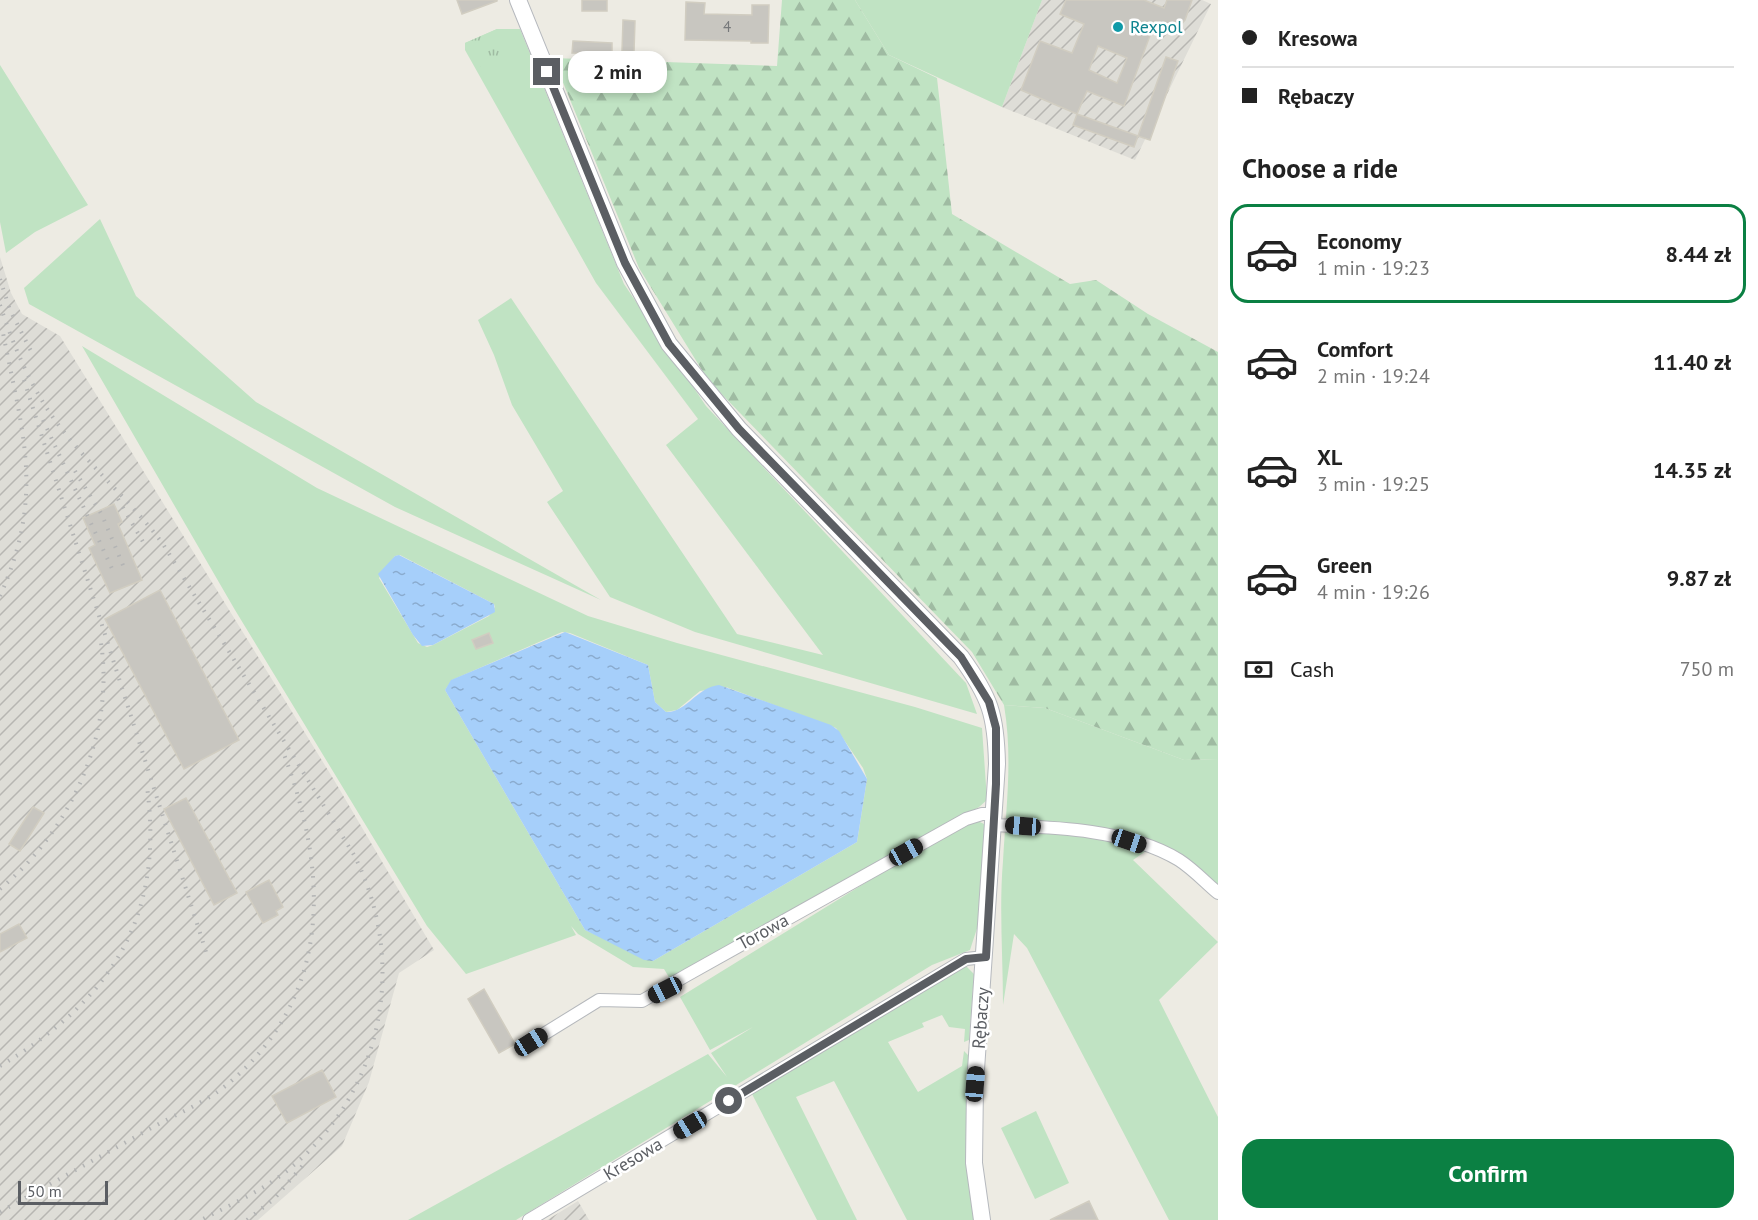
<!DOCTYPE html>
<html lang="en">
<head>
<meta charset="utf-8">
<style>
  body { margin:0; font-family:"PT Sans",sans-serif; background:#f2f2f2; color:#222; height:100vh; display:flex; flex-direction:column; font-size:22px; white-space:nowrap }
  * { box-sizing:border-box; margin:0 }
  p { font-size:20px; color:#767676 }
  .icon { flex:none; width:33px; height:33px; fill:none; stroke:currentColor; stroke-width:2; stroke-linecap:round; stroke-linejoin:round }
  .map { position:relative; flex:1; overflow:hidden }
  .panel { display:flex; flex-direction:column; background:#fff; width:540px }
  .panel>* { flex:none }
  .hud { display:grid; align-content:center; height:132px; padding:0 24px; background:#fff }
  .scale { position:absolute; left:18px; bottom:15px; width:90px; box-sizing:border-box; padding-left:6px; border:3px solid #5b5e63; border-top:0; font-size:16px; line-height:21px; white-space:nowrap; color:#5b5e63; -webkit-text-stroke:4px #fff; paint-order:stroke }
  .end { position:absolute; width:27px; height:27px; margin:-14px; border:8px solid #5b5e63; background:#fff; box-shadow:0 0 0 3px #fff }
  .from { border-radius:50% }
  .bubble { position:absolute; height:42px; border-radius:18px; background:#fff; box-shadow:0 3px 9px #0003; font-size:20px; font-weight:700; line-height:42px; text-align:center }
  .car { position:absolute; width:18px; height:36px; margin:-18px -9px; border-radius:8px; box-shadow:0 0 4px 2px #0007; background:linear-gradient(#222 24%,#8ab4d8 0 40%,#222 0 76%,#8ab4d8 0 86%,#222 0) }
  .hud b { display:flex; align-items:center; gap:21px; height:57px; font-size:22px }
  .hud b+b { border-top:2px solid #e0e0e0 }
  .hud i { width:15px; height:15px; background:#222 }
  ul { padding:0; list-style:none }
  li { display:flex; align-items:center; gap:18px; height:99px; margin:0 12px 9px; padding:0 12px; border:3px solid transparent; border-radius:18px }
  li div { flex:1 }
  li b { display:block; font-size:22px }
  li em { font-style:normal; font-weight:700 }
  li.active { border-color:#0b8043 }
  li>.icon { width:54px; height:54px; stroke-width:1.5 }
  h2 { padding:0 24px; font-size:27px; line-height:72px }
  .pay { display:flex; align-items:center; gap:15px; height:66px; padding:0 24px; font-size:22px }
  .pay p { margin-inline-start:auto }
  .action { display:flex; gap:12px; margin-top:auto; padding:12px 24px }
  .action a { flex:1; height:69px; border-radius:18px; background:#0b8043; color:#fff; font-size:24px; font-weight:700; line-height:69px; text-align:center }
  main { display:flex; flex:1; min-height:0 }
  .map>svg:first-child { display:block }
  .industrial { fill:url(#industrial-furrows) }
  .green { fill:#c0e3c3; fill-rule:evenodd }
  .forest { fill:url(#forest-firs) }
  .park { fill:url(#park-tufts) }
  .water { fill:url(#water-ripples) }
  .building { fill:#c8c6c0; stroke:#d1cdc1; stroke-width:1.5; fill-rule:evenodd }
  .lines { fill:none; stroke-linecap:round; stroke-linejoin:round }
  .street-casing { stroke:#b5b8bc; stroke-width:14 }
  .secondary-casing { stroke:#b6b9be; stroke-width:18 }
  .street { stroke:#fff; stroke-width:12 }
  .secondary { stroke:#fff; stroke-width:16 }
  .rail { stroke:#b3b4b4; stroke-width:4; stroke-dasharray:1.5 8; stroke-linecap:butt }
  .route { stroke:#5b5e63; stroke-width:8 }
  .culture-dot { fill:#0f9aa8; stroke:#fff; stroke-width:2 }
  .labels { text-anchor:middle; stroke-width:5; stroke-linejoin:round; paint-order:stroke }
  .number-label { font-size:15px; fill:#76787a }
  .culture-label { font-size:18px; fill:#0d838f; stroke:#fff; text-anchor:start }
  .street-label { font-size:18px; fill:#5b5e63; stroke:#fff }
</style>
</head>
<body>
<main>
<div class="map">
<svg width="1218" height="1220" viewBox="0 0 1218 1220">
  <defs>
    <pattern id="industrial-furrows" width="10" height="10" patternUnits="userSpaceOnUse" patternTransform="scale(1.5)"><rect width="10" height="10" fill="#deddd7"/><path d="M-1 1l2-2M0 10L10 0M9 11l2-2" fill="none" stroke="#b7b6b2"/></pattern>
    <pattern id="forest-firs" width="22" height="20" patternUnits="userSpaceOnUse" patternTransform="scale(1.5)"><rect width="22" height="20" fill="#c0e3c3"/><path d="M5 1l3.5 6h-7zM16 11l3.5 6h-7z" fill="#9fbba2"/></pattern>
    <pattern id="park-tufts" width="24" height="20" patternUnits="userSpaceOnUse" patternTransform="scale(1.5)"><rect width="24" height="20" fill="#c0e3c3"/><path d="M3 7l-1-3M5 7V3M7 7l1-3M15 17l-1-3M17 17v-4M19 17l1-3" fill="none" stroke="#9fbba2"/></pattern>
    <pattern id="water-ripples" width="26" height="14" patternUnits="userSpaceOnUse" patternTransform="scale(1.5)"><rect width="26" height="14" fill="#a6cffa"/><path d="M2 4q2-2 4 0t4 0M15 11q2-2 4 0t4 0" fill="none" stroke="#8aabce"/></pattern>
  </defs>
  <rect width="100%" height="100%" fill="#edebe3"/>
  <path class="industrial" d="M1042 0H1202L1211 4 1135 160 1002 107Z
    M0 257 11 293 22 314 60 336 334 780 434 950 399 973 369 1082 342 1146 258 1220H0Z
    M578 1201 589 1220H547Z"/>
  <path class="green" d="M855 0H1042L1002 107 889 55Z
    M497 29H520L624 284 706 406 966 683 977 714 695 632 610 597 547 502 563 491 512 405 494 355 478 320 511 298 737 634 823 655 666 445 698 419 596 283 465 50V43Z
    M0 65 88 205 35 232 6 253 0 222Z
    M100 219 136 296 256 402 601 600 395 507 29 304 24 288Z
    M82 346 317 488 588 616 677 643 915 707 982 728 987 800 979 807 670 979 664 969 633 967 578 934 571 926 576 935 466 974 427 926 235 610ZM400 555 494 604 495 607 489 616 433 645 427 647 418 643 379 578 395 556ZM562 632 570 633 648 665 655 702 666 712 677 710 700 691 726 687 836 728 863 768 867 779 857 842 653 961 585 930 445 690 452 680Z
    M1004 705 1045 708 1184 760 1218 759V900L1156 844 1133 860 1218 942 1159 1000 1218 1117V1220H1169L1027 948 1014 934 1003 1005C1003 957 999 908 1003 861 1006 808 1013 758 1004 705Z
    M978 821 986 825 981 916 970 950 932 965 516 1220H408L708 1054 727 1077 711 1053 753 1027 710 1050 680 997 930 843 970 822Z
    M955 967H967L974 974 969 1040 964 1042 965 1029 949 1027 942 1015 922 1023 924 1027 888 1042 918 1092 962 1066 964 1051 970 1057 969 1176 974 1220H907L834 1081 796 1097 857 1220H817L752 1094Z
    M1036 1111 1069 1183 1035 1199 1001 1128Z"/>
  <path class="forest" d="M782 0H855L889 55 937 78 952 214 1070 284 1096 280 1148 314 1218 352V759L1184 760 1045 708 1004 705 972 652 708 380 639 268 553 58 777 66Z"/>
  <path class="park" d="M497 29 504 46 499 48 504 60 482 69 478 60 473 62 465 43Z"/>
  <path class="water" d="M399 555 494 604 495 612 433 645 422 646 413 635 378 574 395 556Z
    M565 632 648 665 655 702 666 712C686 713 697 687 719 685L831 725 839 731 867 779 857 842 653 961 644 960 585 930 445 690 451 680Z"/>
  <path class="building" d="M457 0H497V1L462 14Z
    M582 0H607V11H582Z
    M1066 0H1144L1164 8 1167 0H1192L1185 20 1176 30 1155 22 1124 106 1087 91 1077 114 1021 90 1040 41 1072 53 1084 24 1060 14ZM1098 46 1127 58 1117 83 1089 70Z
    M686 2 705 3 704 14 752 15V5H769L768 43H751V41L685 40Z
    M623 20 635 21 634 52 622 51Z
    M573 41 612 43V54L572 53Z
    M1166 57 1178 61 1150 140 1138 136Z
    M1077 114 1138 136 1134 147 1073 125Z
    M114 504 122 522 118 524 142 580 110 593 89 548 95 545 83 518Z
    M160 590 239 740 184 769 105 619Z
    M489 633 493 643 476 649 472 640Z
    M186 798 237 893 214 905 164 809Z
    M33 807 44 813 20 851 9 844Z
    M269 880 283 907 276 911 278 915 263 923 246 892Z
    M19 924 27 938 0 952V934Z
    M484 989 515 1044 499 1053 468 999Z
    M322 1070 336 1097 287 1123 272 1096Z
    M1089 1201 1098 1220H1050Z"/>
  <g class="lines">
    <defs>
      <path id="street" d="M994 825C1051 827 1129 829 1179 860 1193 869 1205 882 1218 893
        M531 1042 599 1000 642 1001 687 975 966 819 982 814H995
        M529 1220 966 959 985 957"/>
      <path id="secondary" d="M518 0 625 263 669 344 739 429 961 657C990 697 996 715 997 764L975 1084 974 1163 982 1220"/>
    </defs>
    <use href="#street" class="street-casing"/>
    <use href="#secondary" class="secondary-casing"/>
    <use href="#street" class="street"/>
    <use href="#secondary" class="secondary"/>
    <path class="rail" d="M0 279 10 310 31 351
      M0 305C14 347 31 388 57 423 89 466 131 501 163 544L354 855C409 963 383 1093 288 1170 262 1191 230 1205 201 1220
      M24 380 207 955
      M43 420 115 575
      M75 471 102 515 125 570
      M118 499 146 547
      M0 596C45 495 23 435 3 333
      M0 889C70 831 115 735 101 643
      M0 1066C110 1001 165 918 147 787
      M0 1212C52 1183 103 1155 155 1126 179 1113 208 1101 229 1083 335 993 328 868 282 749
      M247 1220 274 1199 303 1165"/>
  </g>
  <g class="lines">
    <path class="route" d="M547 72 625 263 669 344 739 429 961 657 989 702 996 728V784L986 957 966 959 729 1101"/>
  </g>
  <circle class="culture-dot" cx="1118" cy="27" r="6"/>
  <g class="labels">
    <g class="number-label">
      <text x="727" y="32">4</text>
    </g>
    <g class="culture-label">
      <text x="1130" y="33">Rexpol</text>
    </g>
    <g class="street-label">
      <text transform="translate(763 932) rotate(-29)" y="6">Torowa</text>
      <text transform="translate(981 1018) rotate(-86)" y="6">Rębaczy</text>
      <text transform="translate(633 1159) rotate(-31)" y="6">Kresowa</text>
    </g>
  </g>
</svg>
<div class="scale">50 m</div>
<i class="end from" style="left:729px;top:1101px"></i>
<i class="end" style="left:547px;top:72px"></i>
<div class="bubble" style="left:568px;top:51px;width:99px">2 min</div>
<i class="car" style="left:1023px;top:826px;rotate:274deg"></i>
<i class="car" style="left:1129px;top:841px;rotate:109deg"></i>
<i class="car" style="left:906px;top:852px;rotate:61deg"></i>
<i class="car" style="left:665px;top:990px;rotate:243deg"></i>
<i class="car" style="left:531px;top:1042px;rotate:58deg"></i>
<i class="car" style="left:975px;top:1084px;rotate:5deg"></i>
<i class="car" style="left:690px;top:1125px;rotate:239deg"></i>
</div>
<section class="panel">
<div class="hud">
<b><i class="from"></i>Kresowa</b>
<b><i></i>Rębaczy</b>
</div>
<h2>Choose a ride</h2>
<ul>
<li class="active"><svg class="icon" aria-label="car" viewBox="0 0 24 24"><path d="M5 17H2v-5l4-1 3-4h7l3 4 3 1v5h-3M9 17h6M6 11h13"/><circle cx="7" cy="17" r="2"/><circle cx="17" cy="17" r="2"/></svg><div><b>Economy</b><p>1 min · 19:23</p></div><em>8.44 zł</em></li>
<li><svg class="icon" aria-label="car" viewBox="0 0 24 24"><path d="M5 17H2v-5l4-1 3-4h7l3 4 3 1v5h-3M9 17h6M6 11h13"/><circle cx="7" cy="17" r="2"/><circle cx="17" cy="17" r="2"/></svg><div><b>Comfort</b><p>2 min · 19:24</p></div><em>11.40 zł</em></li>
<li><svg class="icon" aria-label="car" viewBox="0 0 24 24"><path d="M5 17H2v-5l4-1 3-4h7l3 4 3 1v5h-3M9 17h6M6 11h13"/><circle cx="7" cy="17" r="2"/><circle cx="17" cy="17" r="2"/></svg><div><b>XL</b><p>3 min · 19:25</p></div><em>14.35 zł</em></li>
<li><svg class="icon" aria-label="car" viewBox="0 0 24 24"><path d="M5 17H2v-5l4-1 3-4h7l3 4 3 1v5h-3M9 17h6M6 11h13"/><circle cx="7" cy="17" r="2"/><circle cx="17" cy="17" r="2"/></svg><div><b>Green</b><p>4 min · 19:26</p></div><em>9.87 zł</em></li>
</ul>
<div class="pay"><svg class="icon" aria-label="cash" viewBox="0 0 24 24"><path d="M3 7h18v10H3z"/><circle cx="12" cy="12" r="2"/></svg>Cash<p>750 m</p></div>
<div class="action"><a>Confirm</a></div>
</section>
</main>
</body>
</html>
